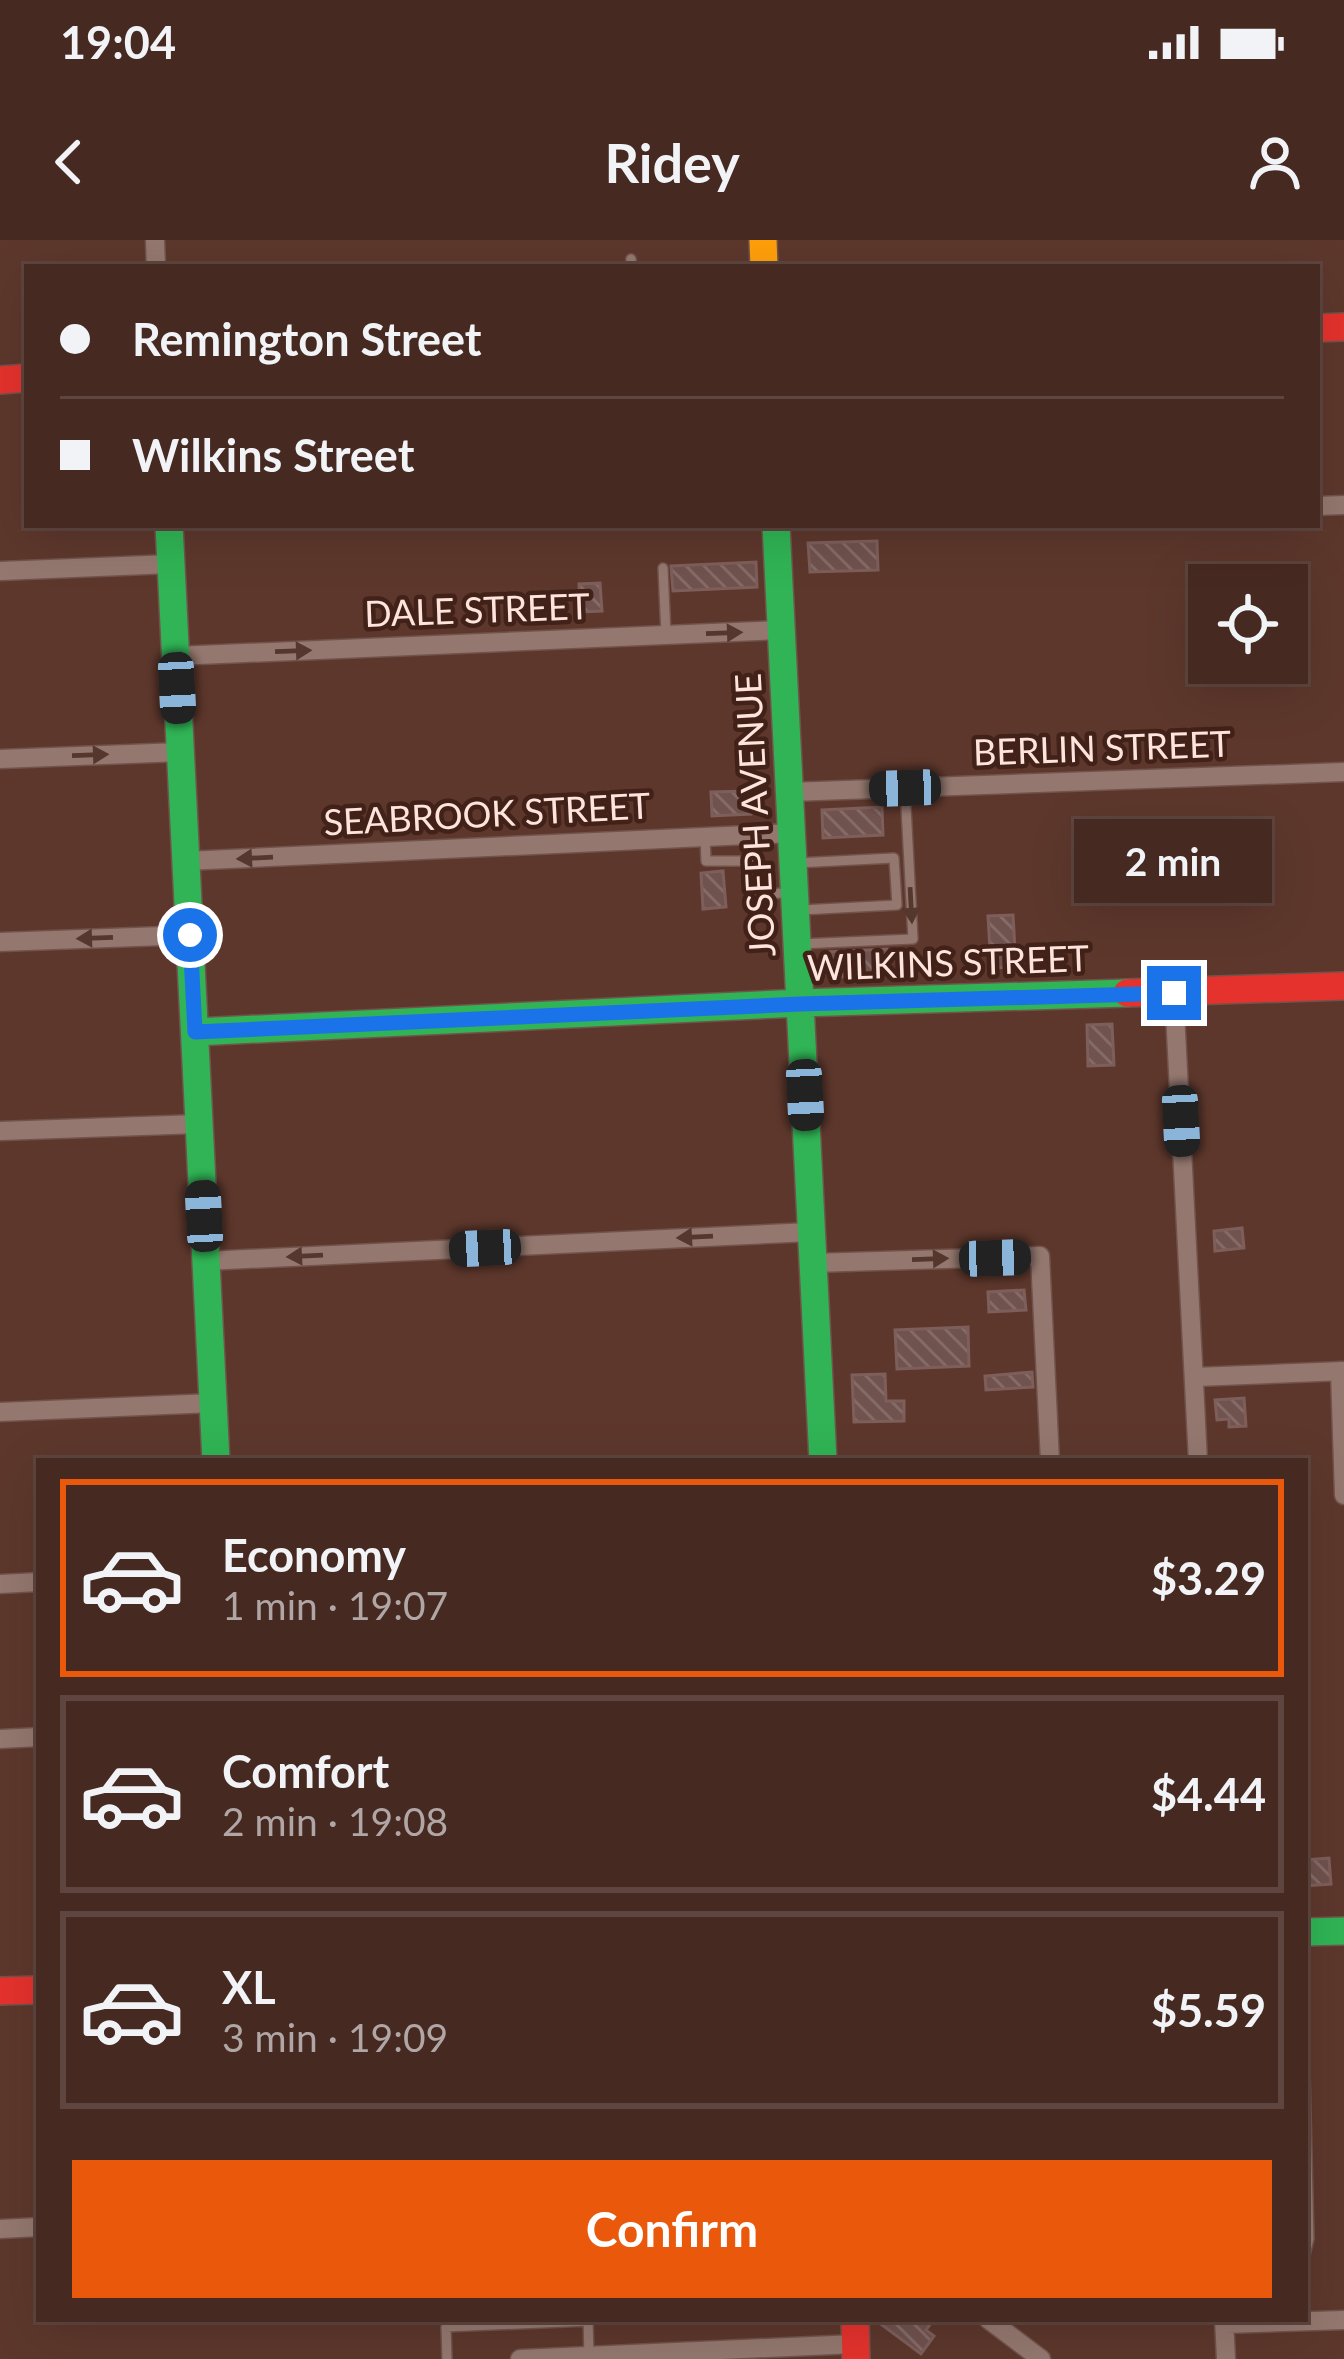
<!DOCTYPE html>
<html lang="en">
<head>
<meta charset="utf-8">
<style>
  body { margin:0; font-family:Lato,sans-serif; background:#50352e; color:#f1f3f6; height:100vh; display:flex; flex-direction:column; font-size:45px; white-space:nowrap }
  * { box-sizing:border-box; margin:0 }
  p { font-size:39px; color:#b0a6a5 }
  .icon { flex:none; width:66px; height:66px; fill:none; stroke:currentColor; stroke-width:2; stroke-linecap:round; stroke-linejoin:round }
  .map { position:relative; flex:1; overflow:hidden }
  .details { position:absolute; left:36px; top:1218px; width:1272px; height:864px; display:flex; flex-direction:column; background:#462921; border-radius:0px; box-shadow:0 12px 48px #0002,0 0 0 3px #5e453f }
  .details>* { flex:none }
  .top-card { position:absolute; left:24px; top:24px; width:1296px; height:264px; border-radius:0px; box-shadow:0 12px 48px #0002,0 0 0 3px #5e453f; display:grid; align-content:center; height:264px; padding:0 36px; background:#462921 }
  .controls { position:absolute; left:1188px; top:324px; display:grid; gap:24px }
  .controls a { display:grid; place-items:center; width:120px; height:120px; border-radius:0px; background:#462921; box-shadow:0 12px 48px #0002,0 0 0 3px #5e453f; font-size:60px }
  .end { position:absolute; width:54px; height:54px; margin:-27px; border:15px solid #1a73e8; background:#fff; box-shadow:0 0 0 6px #fff }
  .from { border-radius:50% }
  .bubble { position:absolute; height:84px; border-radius:0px; background:#462921; box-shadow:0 12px 48px #0002,0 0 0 3px #5e453f; font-size:39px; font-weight:700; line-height:84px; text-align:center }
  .car { position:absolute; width:36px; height:72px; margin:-36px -18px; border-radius:15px; box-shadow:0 0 9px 3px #0007; background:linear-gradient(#222 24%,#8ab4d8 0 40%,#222 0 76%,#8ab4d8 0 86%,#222 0) }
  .top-card b { display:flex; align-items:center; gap:42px; height:114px; font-size:45px }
  .top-card b+b { border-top:3px solid #5e453f }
  .top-card i { width:30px; height:30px; background:#f1f3f6 }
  ul { padding:21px 0 0; list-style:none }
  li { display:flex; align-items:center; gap:36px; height:198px; margin:0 24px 18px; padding:0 12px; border:6px solid #5e453f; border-radius:0px }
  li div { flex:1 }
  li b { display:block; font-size:45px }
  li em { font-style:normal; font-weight:700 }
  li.selected { border-color:#ea580c }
  li>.icon { width:108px; height:108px; stroke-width:1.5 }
  .action { display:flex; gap:24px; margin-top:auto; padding:24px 36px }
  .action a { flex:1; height:138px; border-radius:0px; background:#ea580c; color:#fff; font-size:48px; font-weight:700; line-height:138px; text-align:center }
  .status { display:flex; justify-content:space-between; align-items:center; height:84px; padding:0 60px; background:#462921; direction:ltr }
  .status svg { height:33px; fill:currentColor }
  header { display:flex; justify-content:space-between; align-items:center; height:156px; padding:0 36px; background:#462921; font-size:54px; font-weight:700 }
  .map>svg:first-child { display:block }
  .building { fill:url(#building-back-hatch); stroke:#7e5e5a; stroke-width:3 }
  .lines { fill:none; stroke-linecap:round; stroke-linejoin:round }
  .lane-casing { stroke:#71534c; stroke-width:12 }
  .street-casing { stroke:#71534c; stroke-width:21 }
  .fast-casing { stroke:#71534c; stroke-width:30 }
  .slow-casing { stroke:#71534c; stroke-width:30 }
  .jam-casing { stroke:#71534c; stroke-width:30 }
  .lane { stroke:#94786f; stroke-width:9 }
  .street { stroke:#94786f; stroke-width:18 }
  .fast { stroke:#30b455; stroke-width:27 }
  .slow { stroke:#ff9f0a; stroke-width:27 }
  .jam { stroke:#e5322d; stroke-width:27 }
  .oneway { fill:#56372e }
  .route { stroke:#1a73e8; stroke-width:15 }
  .labels { text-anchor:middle; stroke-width:9; stroke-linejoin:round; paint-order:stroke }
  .street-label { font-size:36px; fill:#fee4dc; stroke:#412118 }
</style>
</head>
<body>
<div class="status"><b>19:04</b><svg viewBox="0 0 49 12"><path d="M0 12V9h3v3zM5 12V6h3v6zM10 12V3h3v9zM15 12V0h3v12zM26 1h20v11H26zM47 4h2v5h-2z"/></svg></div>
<header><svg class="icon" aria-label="back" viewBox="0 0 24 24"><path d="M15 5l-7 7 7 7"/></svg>Ridey<svg class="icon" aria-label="person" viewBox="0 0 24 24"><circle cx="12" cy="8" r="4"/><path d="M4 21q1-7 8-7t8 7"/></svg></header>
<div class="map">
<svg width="1344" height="2119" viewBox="0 0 1344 2119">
  <defs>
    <pattern id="building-back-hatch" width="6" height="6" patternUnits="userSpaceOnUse" patternTransform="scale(3)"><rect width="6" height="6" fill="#70524e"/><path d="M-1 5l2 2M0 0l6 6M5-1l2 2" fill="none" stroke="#856b67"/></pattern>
  </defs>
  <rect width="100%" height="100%" fill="#5d372c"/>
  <path class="building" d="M877 301 878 330 810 332 808 303Z
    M756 322 757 347 673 351 671 326Z
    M600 343 602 371 580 372 579 344Z
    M749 551 751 574 712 576 711 552Z
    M882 567 883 595 823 598 822 570Z
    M723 631 726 667 703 669 701 633Z
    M1013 675 1016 727 991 728 988 676Z
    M887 709 888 732H882V736L834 737V734H827V712Z
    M1112 784 1114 825 1088 826 1087 785Z
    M1242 988 1244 1008 1215 1011 1214 991Z
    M1024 1050 1026 1070 989 1072 988 1052Z
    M968 1087 969 1126 897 1129 895 1090Z
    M1032 1132 1033 1147 986 1150 985 1136Z
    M885 1134 886 1161H904V1181L854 1182 852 1135Z
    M1244 1158 1246 1186 1229 1187V1179L1217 1180 1215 1160Z
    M1329 1618 1331 1644 1305 1646V1620Z
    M874 2079H934L926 2090 934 2096 921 2114Z"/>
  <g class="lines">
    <defs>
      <path id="lane" d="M631 19 632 27
        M663 328 666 395
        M705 597 706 621H749L750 654 788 653
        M796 623 894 618 897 665 801 670
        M799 704 913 699 905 548
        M1305 1833 1309 1999 1305 2015
        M588 2079 589 2116
        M447 2119 446 2087 588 2081"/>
      <path id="street" d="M155 0 156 27
        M1317 266 1344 265
        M0 331 171 324
        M176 416 781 390
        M0 519 181 512
        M790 552 1344 532
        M186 621 792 593
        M0 702 190 695
        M1174 753 1198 1221
        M0 891 199 884
        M206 1021 811 992
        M813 1023 1040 1016 1050 1221
        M1340 1131 1344 1255
        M1195 1137 1344 1131
        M0 1172 213 1163
        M0 1344 39 1342
        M0 1499 39 1497
        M0 1989 39 1987
        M988 2079 1041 2119
        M1224 2079 1226 2119
        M1225 2084 1344 2080
        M520 2119 855 2104"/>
      <path id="fast" d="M169 285 216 1221
        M776 285 823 1221
        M195 792 800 763 1127 753
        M1305 1692 1344 1691"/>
      <path id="slow" d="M763 0 764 27"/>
      <path id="jam" d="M1317 88 1344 87
        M0 140 27 138
        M1127 753 1344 746
        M0 1751 39 1750
        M855 2079 856 2119"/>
    </defs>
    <use href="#lane" class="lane-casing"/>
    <use href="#street" class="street-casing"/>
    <use href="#fast" class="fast-casing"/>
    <use href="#slow" class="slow-casing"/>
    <use href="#jam" class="jam-casing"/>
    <use href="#lane" class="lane"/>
    <use href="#street" class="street"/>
    <use href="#fast" class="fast"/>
    <use href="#slow" class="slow"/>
    <use href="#jam" class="jam"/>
  </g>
  <defs><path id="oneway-solid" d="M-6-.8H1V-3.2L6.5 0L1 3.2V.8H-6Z" transform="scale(3)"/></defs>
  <g class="oneway">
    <use href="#oneway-solid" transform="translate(724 393) rotate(-2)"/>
    <use href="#oneway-solid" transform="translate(293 411) rotate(-2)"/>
    <use href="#oneway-solid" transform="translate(90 515) rotate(-2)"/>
    <use href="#oneway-solid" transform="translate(255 618) rotate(177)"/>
    <use href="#oneway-solid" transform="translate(911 665) rotate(87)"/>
    <use href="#oneway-solid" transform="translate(95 698) rotate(178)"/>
    <use href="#oneway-solid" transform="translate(695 997) rotate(177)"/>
    <use href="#oneway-solid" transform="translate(305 1016) rotate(177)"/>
    <use href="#oneway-solid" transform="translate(930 1019) rotate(-2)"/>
  </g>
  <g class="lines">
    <path class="route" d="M190 695 195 792 800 764 1174 753"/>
  </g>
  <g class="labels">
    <g class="street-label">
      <text transform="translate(477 370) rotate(-2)" y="13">DALE STREET</text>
      <text transform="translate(1102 508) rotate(-2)" y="13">BERLIN STREET</text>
      <text transform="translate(487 574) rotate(-3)" y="13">SEABROOK STREET</text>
      <text transform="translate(755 575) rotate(-93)" y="13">JOSEPH AVENUE</text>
      <text transform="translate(948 723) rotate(-2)" y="13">WILKINS STREET</text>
    </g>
  </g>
</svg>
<div class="controls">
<a><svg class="icon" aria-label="locate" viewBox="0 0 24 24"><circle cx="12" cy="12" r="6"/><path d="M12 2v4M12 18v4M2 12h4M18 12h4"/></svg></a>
</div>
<i class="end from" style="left:190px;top:695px"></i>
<i class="end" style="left:1174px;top:753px"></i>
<div class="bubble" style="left:1074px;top:579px;width:198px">2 min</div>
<i class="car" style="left:177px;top:448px;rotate:177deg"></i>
<i class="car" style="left:905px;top:548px;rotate:268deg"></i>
<i class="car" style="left:805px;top:855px;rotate:177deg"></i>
<i class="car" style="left:1181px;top:881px;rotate:177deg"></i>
<i class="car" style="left:204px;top:976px;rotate:357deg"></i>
<i class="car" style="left:485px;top:1008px;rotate:267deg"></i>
<i class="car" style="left:995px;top:1018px;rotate:88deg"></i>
<div class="top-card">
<b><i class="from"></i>Remington Street</b>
<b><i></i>Wilkins Street</b>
</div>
<section class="details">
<ul>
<li class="selected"><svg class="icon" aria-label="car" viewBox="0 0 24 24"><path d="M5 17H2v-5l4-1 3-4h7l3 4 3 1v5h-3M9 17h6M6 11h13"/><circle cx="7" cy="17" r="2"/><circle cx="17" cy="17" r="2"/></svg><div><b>Economy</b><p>1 min · 19:07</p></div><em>$3.29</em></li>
<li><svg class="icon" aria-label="car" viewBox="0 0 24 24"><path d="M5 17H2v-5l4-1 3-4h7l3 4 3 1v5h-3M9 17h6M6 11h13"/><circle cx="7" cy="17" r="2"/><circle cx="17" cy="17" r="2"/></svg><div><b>Comfort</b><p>2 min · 19:08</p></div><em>$4.44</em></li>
<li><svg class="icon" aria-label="car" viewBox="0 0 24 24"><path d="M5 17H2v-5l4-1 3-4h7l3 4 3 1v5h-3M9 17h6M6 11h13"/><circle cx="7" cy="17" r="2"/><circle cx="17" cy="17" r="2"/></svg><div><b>XL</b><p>3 min · 19:09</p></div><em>$5.59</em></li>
</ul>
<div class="action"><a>Confirm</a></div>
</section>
</div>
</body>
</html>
